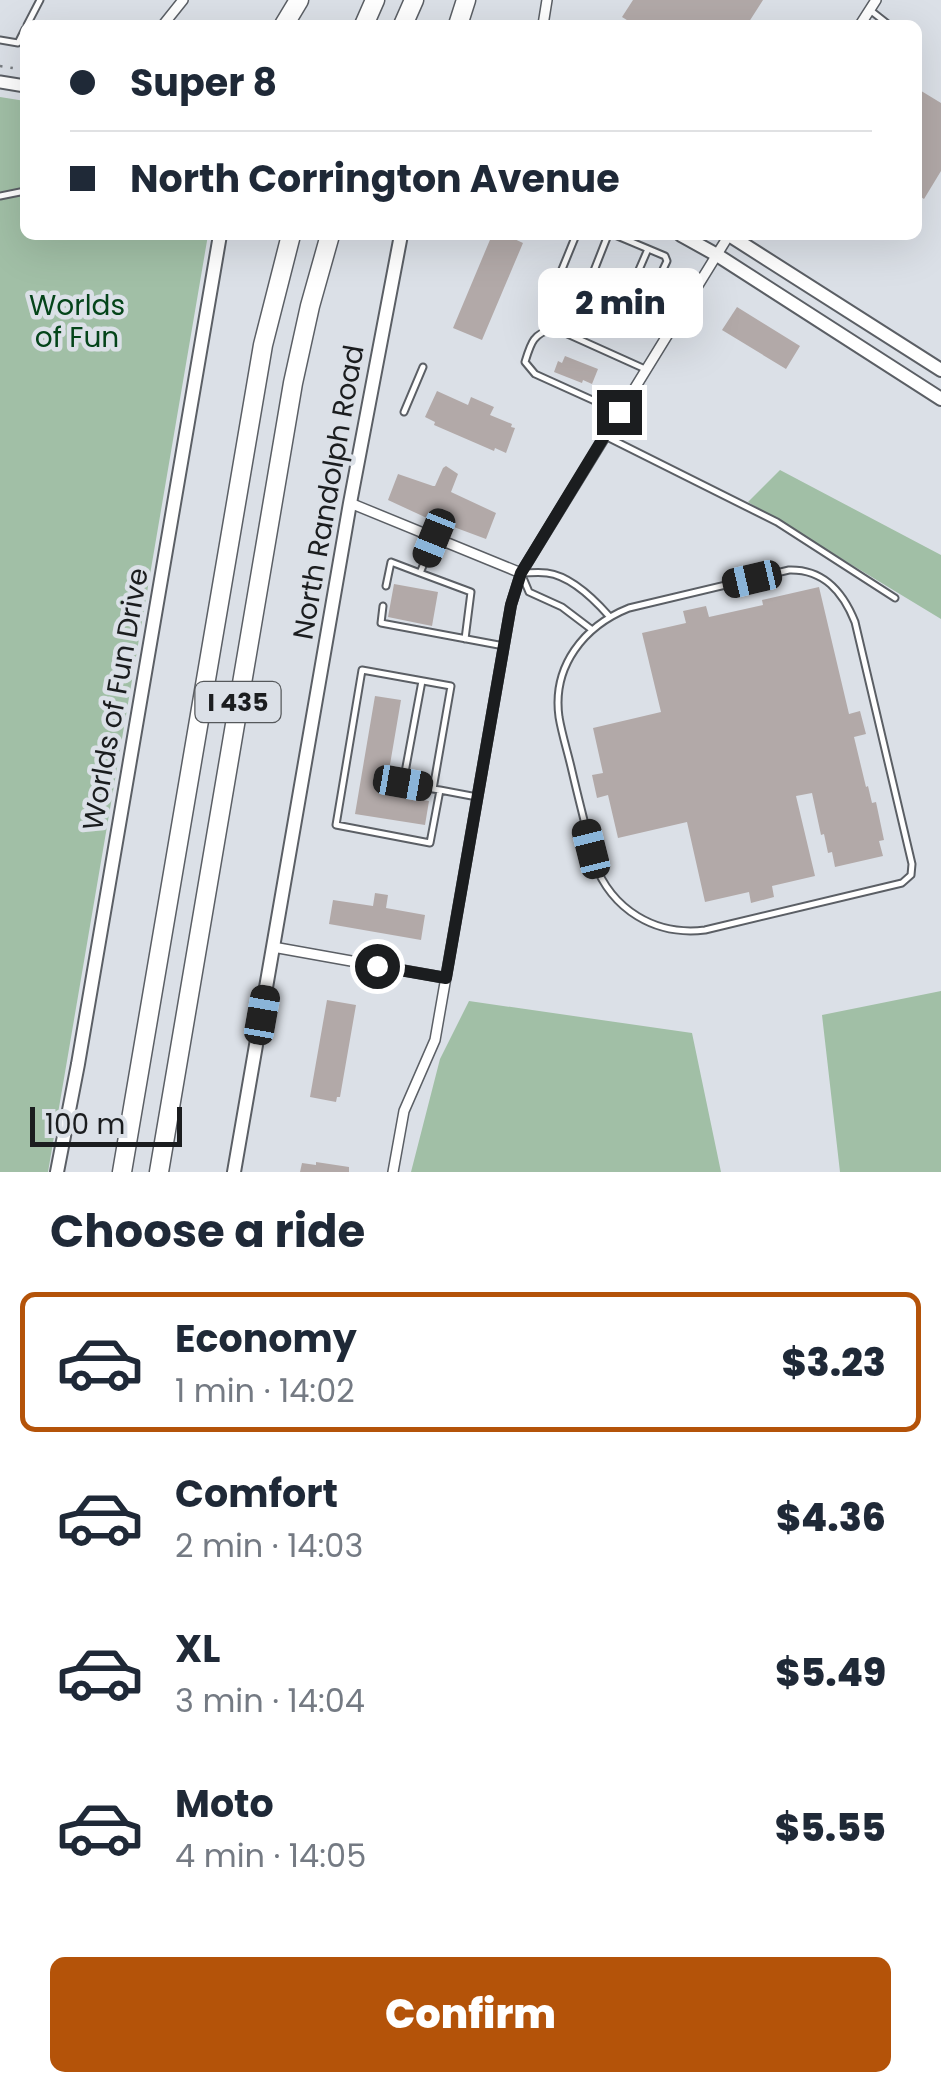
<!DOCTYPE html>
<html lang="en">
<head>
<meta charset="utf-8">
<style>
  body { margin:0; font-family:Poppins,sans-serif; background:#f6f6f7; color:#1f2937; height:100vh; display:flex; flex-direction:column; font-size:38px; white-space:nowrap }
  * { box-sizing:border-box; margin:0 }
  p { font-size:32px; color:#747a83 }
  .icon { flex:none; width:55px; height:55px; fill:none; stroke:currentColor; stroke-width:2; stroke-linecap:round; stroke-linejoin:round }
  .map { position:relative; height:1172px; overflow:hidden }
  .sheet { display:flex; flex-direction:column; background:#fff; flex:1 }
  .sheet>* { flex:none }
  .banner { position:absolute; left:20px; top:20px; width:902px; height:220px; border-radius:15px; box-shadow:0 10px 40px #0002; display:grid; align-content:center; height:220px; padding:0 50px; background:#fff }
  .scale { position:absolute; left:30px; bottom:25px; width:152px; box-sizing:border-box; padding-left:10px; border:5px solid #1b1d1f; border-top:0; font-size:28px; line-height:35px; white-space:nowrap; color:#1b1d1f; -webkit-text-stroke:8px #dbe0e7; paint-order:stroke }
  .end { position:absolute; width:45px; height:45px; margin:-22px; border:12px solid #1b1d1f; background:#fff; box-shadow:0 0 0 5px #fff }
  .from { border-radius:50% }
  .bubble { position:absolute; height:70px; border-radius:15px; background:#fff; box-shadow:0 10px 40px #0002; font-size:32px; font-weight:800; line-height:70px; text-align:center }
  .car { position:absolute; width:30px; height:60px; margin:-30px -15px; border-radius:12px; box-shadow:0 0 8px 2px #0007; background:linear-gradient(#222 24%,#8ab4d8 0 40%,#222 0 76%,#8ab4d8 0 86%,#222 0) }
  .banner b { display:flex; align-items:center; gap:35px; height:95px; font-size:38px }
  .banner b+b { border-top:2px solid #e0e1e3 }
  .banner i { width:25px; height:25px; background:#1f2937 }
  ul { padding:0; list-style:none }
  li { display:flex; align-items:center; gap:30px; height:140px; margin:0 20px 15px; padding:0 30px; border:5px solid transparent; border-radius:15px }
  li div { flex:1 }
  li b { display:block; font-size:38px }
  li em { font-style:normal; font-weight:800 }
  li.on { border-color:#b45309 }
  li>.icon { width:90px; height:90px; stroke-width:1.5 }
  h2 { padding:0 50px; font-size:45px; line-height:120px }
  .cta { display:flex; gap:20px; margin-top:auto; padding:20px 50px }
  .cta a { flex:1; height:115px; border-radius:15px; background:#b45309; color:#fff; font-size:40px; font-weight:800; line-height:115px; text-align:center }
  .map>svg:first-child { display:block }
  .green { fill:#a1bfa6 }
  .building { fill:#b2a9a8 }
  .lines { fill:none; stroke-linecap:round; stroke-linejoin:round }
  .service-casing { stroke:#5b5f65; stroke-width:9 }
  .minor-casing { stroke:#5b5f65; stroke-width:12 }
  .tertiary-casing { stroke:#5b5f65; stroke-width:15 }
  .secondary-casing { stroke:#5b5f65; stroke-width:16 }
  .motorway-casing { stroke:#5b5f65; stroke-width:21 }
  .path { stroke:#787c80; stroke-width:2.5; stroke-dasharray:2.5 8; stroke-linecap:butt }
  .service { stroke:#fff; stroke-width:5 }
  .minor { stroke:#fff; stroke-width:9 }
  .tertiary { stroke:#fff; stroke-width:11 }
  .secondary { stroke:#fff; stroke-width:12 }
  .motorway { stroke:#fff; stroke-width:18 }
  .route { stroke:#1b1d1f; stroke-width:12 }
  .labels { text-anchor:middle; stroke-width:9; stroke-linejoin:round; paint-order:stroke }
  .shield { fill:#dbe0e7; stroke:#55585b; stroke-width:2.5 }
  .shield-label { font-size:25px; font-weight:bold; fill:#1b1d1f }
  .park-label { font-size:28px; fill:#04441a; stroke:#dbe0e7 }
  .street-label { font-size:28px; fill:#1b1d1f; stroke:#dbe0e7 }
</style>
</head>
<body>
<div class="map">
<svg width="941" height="1172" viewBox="0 0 941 1172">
  <rect width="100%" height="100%" fill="#dbe0e7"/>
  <path class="green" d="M0 97 25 101V235H208L48 1172H0Z
    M780 470 941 555V619L748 502Z
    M941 991V1172H840L822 1015Z
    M469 1001 692 1033 721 1172H411L440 1059Z"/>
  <path class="building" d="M633 0H763L747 25H635L622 17Z
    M918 89 941 103V171L924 199 918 195Z
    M492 235H506L523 243 482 340 453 328Z
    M737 307 800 346 786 369 722 330Z
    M565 356 598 369 592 384 583 380 582 383 554 372 558 361 562 363Z
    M437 391 468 405 471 397 494 407 490 415 512 424 511 427 515 428 506 453 495 448 494 451 434 425 435 422 425 417Z
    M446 466 458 474 451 492 496 513 486 539 443 523 442 525 388 500 398 474 433 486H435L443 468Z
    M394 584 438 592 432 626 388 617Z
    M819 587 849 714 860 711 866 734 854 737 866 787 868 786 872 803 876 802 884 840 879 841 883 856 835 867 832 852 828 853 824 834 821 835 812 793 796 796 815 876 772 886 774 897 751 903 749 892 705 902 687 822 618 838 608 795 597 798 592 775 603 773 593 728 661 712 642 633 686 623 683 611 706 606 709 617 763 605 762 600Z
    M375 696 401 700 385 794 429 801 425 825 355 814Z
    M375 893 388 895 386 908 425 915 421 940 329 924 333 900 373 906Z
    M327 1000 356 1005 340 1097H337L336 1102 310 1097Z
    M316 1162 349 1167V1172H300L302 1163 316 1165Z"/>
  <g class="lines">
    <defs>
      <path id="service" d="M870 10 889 25
        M27 25 40 0
        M0 40 18 43 25 29
        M0 196 25 191
        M576 235 556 284 560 291 582 301 608 235
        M615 235 665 256 667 261 651 295 681 313
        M582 301 606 308 622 309 648 249
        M586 303 588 310 604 318 616 316 622 309
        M642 314 651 295
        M404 412 423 367
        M619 412 535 374 525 362C531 342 533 334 554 328L645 369
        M607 437 777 522 895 598
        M789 570C824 569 843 592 855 622L912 864 911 875 902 883 705 930C655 936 612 910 594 862 587 831 579 801 572 771 568 753 562 735 559 717 552 666 584 626 629 608Z
        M420 573 471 592 465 639
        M386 586 391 562 420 573 434 539
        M383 606 381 623 504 646
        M591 629 562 607 529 592 521 573C529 573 539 572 547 573 571 576 594 599 609 616
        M422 681 403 783 433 789
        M440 790 433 789 451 686 362 670 336 825 430 843 440 790 477 797"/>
      <path id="minor" d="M163 25 183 0
        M543 25 547 0
        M860 25 876 0
        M350 503 521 573
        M273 947 446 978
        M393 1172 404 1111 435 1040 511 605 521 573 729 235"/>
      <path id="tertiary" d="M0 82 25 86"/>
      <path id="secondary" d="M681 235 717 255 941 399
        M729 235 941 370
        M57 1172 78 1064 220 235
        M234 1172 350 503 401 235"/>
      <path id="motorway" d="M284 25 299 0
        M364 25 375 0
        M403 25 414 0
        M458 25 466 0
        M122 1172 263 345 291 235
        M159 1172 293 383 310 306 330 235"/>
    </defs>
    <use href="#service" class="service-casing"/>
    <use href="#minor" class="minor-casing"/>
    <use href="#tertiary" class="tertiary-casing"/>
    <use href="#secondary" class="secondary-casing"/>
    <use href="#motorway" class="motorway-casing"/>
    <path class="path" d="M0 66 25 70"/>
    <use href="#service" class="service"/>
    <use href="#minor" class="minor"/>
    <use href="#tertiary" class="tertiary"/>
    <use href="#secondary" class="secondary"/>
    <use href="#motorway" class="motorway"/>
  </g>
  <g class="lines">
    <path class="route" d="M377 966 446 978 511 605 521 573 619 412"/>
  </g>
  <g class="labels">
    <rect class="shield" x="195.5" y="682" width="85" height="40" rx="8"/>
    <g class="shield-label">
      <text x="238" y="711">I 435</text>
    </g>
    <g class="park-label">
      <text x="77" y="315">Worlds<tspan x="77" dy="32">of Fun</tspan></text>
    </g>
    <g class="street-label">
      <text transform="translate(328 492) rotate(-80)" y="10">North Randolph Road</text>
      <text transform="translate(115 699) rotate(-80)" y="10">Worlds of Fun Drive</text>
    </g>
  </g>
</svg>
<div class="scale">100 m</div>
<i class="end from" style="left:377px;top:966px"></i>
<i class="end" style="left:619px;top:412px"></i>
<div class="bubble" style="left:538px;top:268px;width:165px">2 min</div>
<i class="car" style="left:434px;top:538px;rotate:202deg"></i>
<i class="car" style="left:752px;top:579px;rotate:257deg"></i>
<i class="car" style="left:403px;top:783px;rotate:100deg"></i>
<i class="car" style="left:591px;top:849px;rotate:346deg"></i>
<i class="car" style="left:262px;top:1015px;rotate:10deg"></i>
<div class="banner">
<b><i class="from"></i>Super 8</b>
<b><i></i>North Corrington Avenue</b>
</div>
</div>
<section class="sheet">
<h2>Choose a ride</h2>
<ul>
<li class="on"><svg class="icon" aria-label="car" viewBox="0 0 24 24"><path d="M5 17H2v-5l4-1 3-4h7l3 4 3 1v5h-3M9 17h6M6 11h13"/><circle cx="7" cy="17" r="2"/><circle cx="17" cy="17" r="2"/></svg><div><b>Economy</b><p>1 min · 14:02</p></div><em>$3.23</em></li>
<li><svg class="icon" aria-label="car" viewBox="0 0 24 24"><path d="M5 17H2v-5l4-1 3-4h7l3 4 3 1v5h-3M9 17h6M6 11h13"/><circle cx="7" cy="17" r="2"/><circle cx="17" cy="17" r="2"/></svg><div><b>Comfort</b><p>2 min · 14:03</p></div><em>$4.36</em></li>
<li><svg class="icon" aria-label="car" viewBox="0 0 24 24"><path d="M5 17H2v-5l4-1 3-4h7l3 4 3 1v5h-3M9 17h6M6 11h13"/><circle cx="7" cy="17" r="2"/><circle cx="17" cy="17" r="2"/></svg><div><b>XL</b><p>3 min · 14:04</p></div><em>$5.49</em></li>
<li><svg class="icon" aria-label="car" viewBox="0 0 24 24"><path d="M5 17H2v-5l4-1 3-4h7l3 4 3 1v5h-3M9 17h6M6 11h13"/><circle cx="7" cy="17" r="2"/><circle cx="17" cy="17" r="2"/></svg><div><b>Moto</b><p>4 min · 14:05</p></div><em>$5.55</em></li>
</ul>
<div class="cta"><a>Confirm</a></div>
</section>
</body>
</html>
